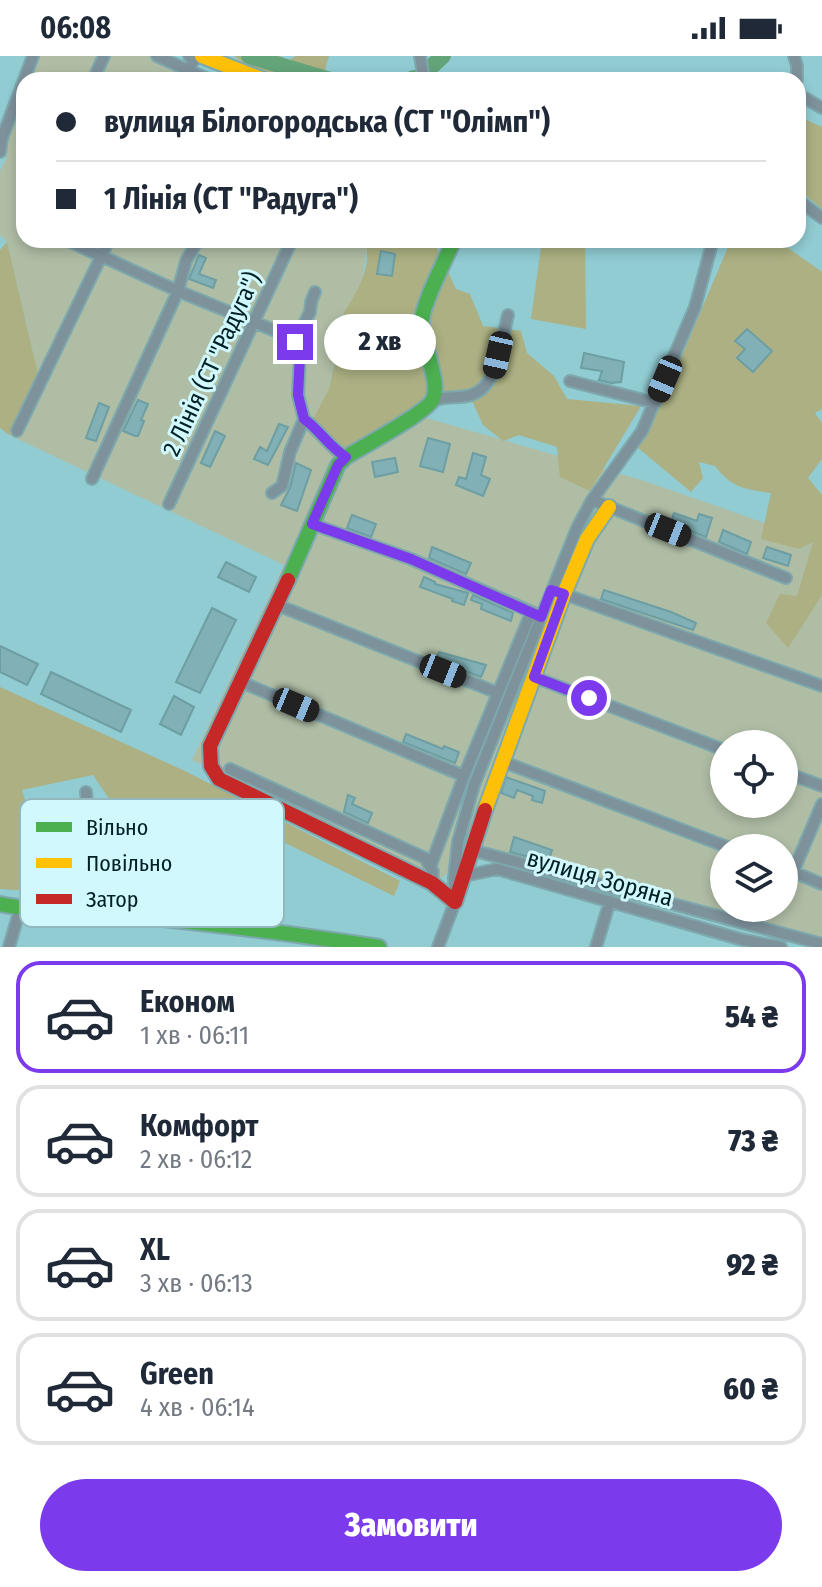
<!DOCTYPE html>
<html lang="uk">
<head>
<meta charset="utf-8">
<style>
  body { margin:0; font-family:"Fira Sans Condensed",sans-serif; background:#f2f2f3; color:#1f2937; height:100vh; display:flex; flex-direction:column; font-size:30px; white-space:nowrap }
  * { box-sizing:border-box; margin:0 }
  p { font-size:26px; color:#747a83 }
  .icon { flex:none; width:44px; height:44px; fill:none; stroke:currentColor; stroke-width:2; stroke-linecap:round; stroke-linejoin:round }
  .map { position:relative; height:891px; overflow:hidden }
  .details { display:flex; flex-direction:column; background:#fff; flex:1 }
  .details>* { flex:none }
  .hud { position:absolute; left:16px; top:16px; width:790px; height:176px; border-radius:24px; box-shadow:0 4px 12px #0003; display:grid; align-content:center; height:176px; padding:0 40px; background:#fff }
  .controls { position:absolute; left:710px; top:674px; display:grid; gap:16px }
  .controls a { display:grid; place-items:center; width:88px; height:88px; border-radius:50%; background:#fff; box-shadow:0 4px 12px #0003; font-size:40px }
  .end { position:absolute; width:36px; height:36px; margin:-18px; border:10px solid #7c3aed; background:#fff; box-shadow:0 0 0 4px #fff }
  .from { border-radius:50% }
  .bubble { position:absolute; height:56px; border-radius:28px; background:#fff; box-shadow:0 4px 12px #0003; font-size:26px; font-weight:800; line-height:56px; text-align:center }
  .car { position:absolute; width:24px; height:48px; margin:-24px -12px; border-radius:10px; box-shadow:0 0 6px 2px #0007; background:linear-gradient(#222 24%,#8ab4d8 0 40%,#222 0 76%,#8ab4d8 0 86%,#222 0) }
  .hud b { display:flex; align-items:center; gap:28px; height:76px; font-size:30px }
  .hud b+b { border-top:2px solid #e0e1e3 }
  .hud i { width:20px; height:20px; background:#1f2937 }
  ul { padding:14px 0 0; list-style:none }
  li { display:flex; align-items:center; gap:24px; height:112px; margin:0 16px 12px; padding:0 24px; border:4px solid #e0e1e3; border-radius:24px }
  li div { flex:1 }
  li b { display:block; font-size:30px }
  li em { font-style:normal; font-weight:800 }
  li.current { border-color:#7c3aed }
  li>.icon { width:72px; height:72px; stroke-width:1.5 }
  .cta { display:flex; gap:16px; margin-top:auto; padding:16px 40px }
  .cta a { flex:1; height:92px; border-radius:48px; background:#7c3aed; color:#fff; font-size:32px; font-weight:800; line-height:92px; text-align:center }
  .status { display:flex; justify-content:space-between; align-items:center; height:56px; padding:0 40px; background:#fff; direction:ltr }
  .status svg { height:22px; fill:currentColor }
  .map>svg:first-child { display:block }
  .green { fill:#afbda5; fill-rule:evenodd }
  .forest { fill:#acb082 }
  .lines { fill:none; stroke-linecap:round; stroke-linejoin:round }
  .river { stroke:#64a479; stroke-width:16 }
  .building { fill:#81b1b6; stroke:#6c9ea3; stroke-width:2 }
  .street-casing { stroke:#7da9ae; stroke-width:14 }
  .fast-casing { stroke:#7da9ae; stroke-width:18 }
  .slow-casing { stroke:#7da9ae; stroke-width:18 }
  .jam-casing { stroke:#7da9ae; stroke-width:18 }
  .street { stroke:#7e929c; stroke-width:10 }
  .fast { stroke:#4caf50; stroke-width:14 }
  .slow { stroke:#ffc107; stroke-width:14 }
  .jam { stroke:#c62828; stroke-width:14 }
  .route { stroke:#7c3aed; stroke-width:10 }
  .labels { text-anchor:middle; stroke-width:6; stroke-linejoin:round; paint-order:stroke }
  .street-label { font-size:24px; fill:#002023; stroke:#d1f8fd }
  .key { fill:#d1f8fd; stroke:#92b7bc; stroke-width:2 }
  .key-label { font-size:22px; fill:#002023 }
</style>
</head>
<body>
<div class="status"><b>06:08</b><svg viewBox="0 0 49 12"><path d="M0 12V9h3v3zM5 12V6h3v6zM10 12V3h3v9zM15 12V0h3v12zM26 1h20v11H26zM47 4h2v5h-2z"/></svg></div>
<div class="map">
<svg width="822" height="891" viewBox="0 0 822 891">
  <rect width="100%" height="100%" fill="#91ccd3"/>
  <path class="green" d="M37 0H169L229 24H25Z
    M24 27V184H365L367 192 361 232 343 258 329 334 645 425 822 487V891H807L470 801 440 823 192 704 284 509 9 379 38 318 7 186 0 179V115L6 102 8 80ZM724 688H784V748H724ZM724 792H784V852H724Z"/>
  <path class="forest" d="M234 0H280L288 5 296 0H329L322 24C294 24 256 19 234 0Z
    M798 60 822 71V153L798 133Z
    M365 184H433L456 233 470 238 483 270 521 275 527 297 554 320 567 343 641 350 590 435 560 421 557 391 519 379 503 385 483 369 473 347 444 335 427 337 414 357 334 402 307 375 329 333 338 291 360 273 343 258C357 237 373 210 365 184Z
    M542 184H585L586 273 531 263Z
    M731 184H777L822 216V353L815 357 822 367V403L808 422 822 439V539L788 592 766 567 780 538 797 540 813 486 799 493 761 483 771 437C744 433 732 432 715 410L699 406 703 422 691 436 637 391 667 335Z
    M7 186 38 318 9 379 0 372V194Z
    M0 631 185 715 400 825 394 840 224 757 204 778 189 813 146 797 93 719 22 734 26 747 68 746 80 838 0 833Z"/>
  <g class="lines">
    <path class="river" d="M249 0 330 24
      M429 13 443 0
      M410 24 414 22"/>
  </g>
  <path class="building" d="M381 195 395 198 392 220 377 218Z
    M199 199 206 202 199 218 216 224 213 232 189 223Z
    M747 273 772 295 753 316 737 302 745 293 735 285Z
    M584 297 624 306 621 326 611 327 599 324 602 315 581 312Z
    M138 344 148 348 141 364 144 365 138 380H135L123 375Z
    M99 347 109 351 96 385 86 382Z
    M279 368 288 371 268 409 254 403 260 391 267 395Z
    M215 375 225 380 210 411 201 407Z
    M428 382 450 388 443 416 420 410Z
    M473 397 486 401 481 419 490 423 483 440 456 429 459 421 466 423Z
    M395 402 398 416 375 421 372 406Z
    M296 407 311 414 297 455 281 449 290 432Z
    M674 457 697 465 699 458 712 462 706 481 671 467Z
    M352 459 376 468 371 481 347 472Z
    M723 474 751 486 747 498 719 486Z
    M432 491 471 507 466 518 429 502Z
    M767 491 791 499 788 510 763 502Z
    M226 506 256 521 249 536 218 521Z
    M424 521 435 526V528L468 537 464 549 452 545 453 543 420 531Z
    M604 534 671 556 696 567 693 574 601 543Z
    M473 539 513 557 511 565 481 553 482 548 471 544Z
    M212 552 236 564 200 637 176 626Z
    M0 590 38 608 27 629 0 616Z
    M439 596 486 609 481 621 436 604Z
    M51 616 131 654 121 676 41 638Z
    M174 640 194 651 181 679 160 668Z
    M406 678 443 693 444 690 459 696 455 707 403 686Z
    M506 721 545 735 542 747 532 744 533 740 517 734 514 742 501 737Z
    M348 739 355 742 352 748 372 757 368 767 344 756Z
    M514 781 552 794 548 806 510 796Z"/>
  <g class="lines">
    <defs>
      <path id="street" d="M157 0 210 24
        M420 0 424 24
        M794 0 797 10V24
        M93 24 104 0
        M182 24 194 4 189 0
        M798 38 822 52
        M0 96 2 82 33 0
        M798 144 822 162
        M66 184 178 235 283 278 295 286
        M570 325 655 347
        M433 345C446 339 458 343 471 339 500 329 501 285 508 259
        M304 363C320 374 329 391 346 401
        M17 375 109 184
        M92 423 178 235 186 205 198 184
        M272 437 282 430 290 396 304 363 298 339 300 298 295 286 310 256 311 246 315 236
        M592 444 786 522
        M169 448 292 184
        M312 468 411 503 536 558
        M561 537 822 630
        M277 549 498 637
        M534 621 724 694
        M241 626 464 720
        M501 705 730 792
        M230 713 425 802 433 816 432 827
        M784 716 822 730
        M86 736 98 856
        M472 794 822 888
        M431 809 464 720 531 557
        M784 812 822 828
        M793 816 822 748
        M459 821 497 813 743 884 781 891
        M9 891 20 853
        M438 891 455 846 454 822 458 786 474 729 577 472 592 444 642 375 695 251 713 184
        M596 891 610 845"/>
      <path id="fast" d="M288 524 338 409 346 401C362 391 428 356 433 343 441 325 421 287 422 264 423 246 446 203 454 184
        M0 848C38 856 78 854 116 858 204 867 292 877 379 891"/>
      <path id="slow" d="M202 0 264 24
        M485 754 564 538 587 483 609 451"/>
      <path id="jam" d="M288 524 210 690 211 710 219 723 432 827 455 846 485 754"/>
    </defs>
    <use href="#street" class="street-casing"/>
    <use href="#fast" class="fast-casing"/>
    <use href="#slow" class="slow-casing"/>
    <use href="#jam" class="jam-casing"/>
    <use href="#street" class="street"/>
    <use href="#fast" class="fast"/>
    <use href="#slow" class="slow"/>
    <use href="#jam" class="jam"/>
  </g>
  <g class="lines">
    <path class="route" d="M295 286 300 298 298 339 304 363C320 374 329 391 346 401L338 409 312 468 411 503 541 561 551 534 564 538 534 621 589 642"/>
  </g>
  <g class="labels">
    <g class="street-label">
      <text transform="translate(212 308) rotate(-65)" y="8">2 Лінія (СТ "Радуга")</text>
      <text transform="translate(600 822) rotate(16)" y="8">вулиця Зоряна</text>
    </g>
  </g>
  <rect x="20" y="743" width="264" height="128" rx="12" class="key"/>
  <rect x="36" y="766" width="36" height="10" fill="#4caf50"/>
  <rect x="36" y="802" width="36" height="10" fill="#ffc107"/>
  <rect x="36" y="838" width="36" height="10" fill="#c62828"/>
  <g class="key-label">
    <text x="86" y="779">Вільно</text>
    <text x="86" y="815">Повільно</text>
    <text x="86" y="851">Затор</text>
  </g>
</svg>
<div class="controls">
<a><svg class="icon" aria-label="locate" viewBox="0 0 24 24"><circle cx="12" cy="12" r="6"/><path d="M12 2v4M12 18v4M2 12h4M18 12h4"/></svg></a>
<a><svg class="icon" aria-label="layers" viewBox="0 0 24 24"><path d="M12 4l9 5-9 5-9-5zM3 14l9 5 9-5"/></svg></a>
</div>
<i class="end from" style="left:589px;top:642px"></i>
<i class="end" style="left:295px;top:286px"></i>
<div class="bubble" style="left:324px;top:258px;width:112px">2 хв</div>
<i class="car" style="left:498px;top:299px;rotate:193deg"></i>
<i class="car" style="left:665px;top:323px;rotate:203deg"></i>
<i class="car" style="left:668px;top:474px;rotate:112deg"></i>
<i class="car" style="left:443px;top:615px;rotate:112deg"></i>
<i class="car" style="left:296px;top:649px;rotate:113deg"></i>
<div class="hud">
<b><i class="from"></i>вулиця Білогородська (СТ &quot;Олімп&quot;)</b>
<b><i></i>1 Лінія (СТ &quot;Радуга&quot;)</b>
</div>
</div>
<section class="details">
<ul>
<li class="current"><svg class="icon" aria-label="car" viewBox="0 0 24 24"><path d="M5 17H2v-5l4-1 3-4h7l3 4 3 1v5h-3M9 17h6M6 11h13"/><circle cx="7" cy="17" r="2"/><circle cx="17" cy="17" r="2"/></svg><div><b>Економ</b><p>1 хв · 06:11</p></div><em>54 ₴</em></li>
<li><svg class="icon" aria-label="car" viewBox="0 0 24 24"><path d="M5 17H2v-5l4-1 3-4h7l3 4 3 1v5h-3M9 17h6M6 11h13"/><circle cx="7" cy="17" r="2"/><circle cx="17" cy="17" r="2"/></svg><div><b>Комфорт</b><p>2 хв · 06:12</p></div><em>73 ₴</em></li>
<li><svg class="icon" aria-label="car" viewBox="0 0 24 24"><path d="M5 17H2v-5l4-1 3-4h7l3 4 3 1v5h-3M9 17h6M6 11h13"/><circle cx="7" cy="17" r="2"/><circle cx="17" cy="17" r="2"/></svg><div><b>XL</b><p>3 хв · 06:13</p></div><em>92 ₴</em></li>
<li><svg class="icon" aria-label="car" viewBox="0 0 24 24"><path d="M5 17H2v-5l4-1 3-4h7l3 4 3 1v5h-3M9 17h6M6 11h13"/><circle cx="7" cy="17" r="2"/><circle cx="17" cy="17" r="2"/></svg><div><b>Green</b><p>4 хв · 06:14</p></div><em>60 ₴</em></li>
</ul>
<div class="cta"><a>Замовити</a></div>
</section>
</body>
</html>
